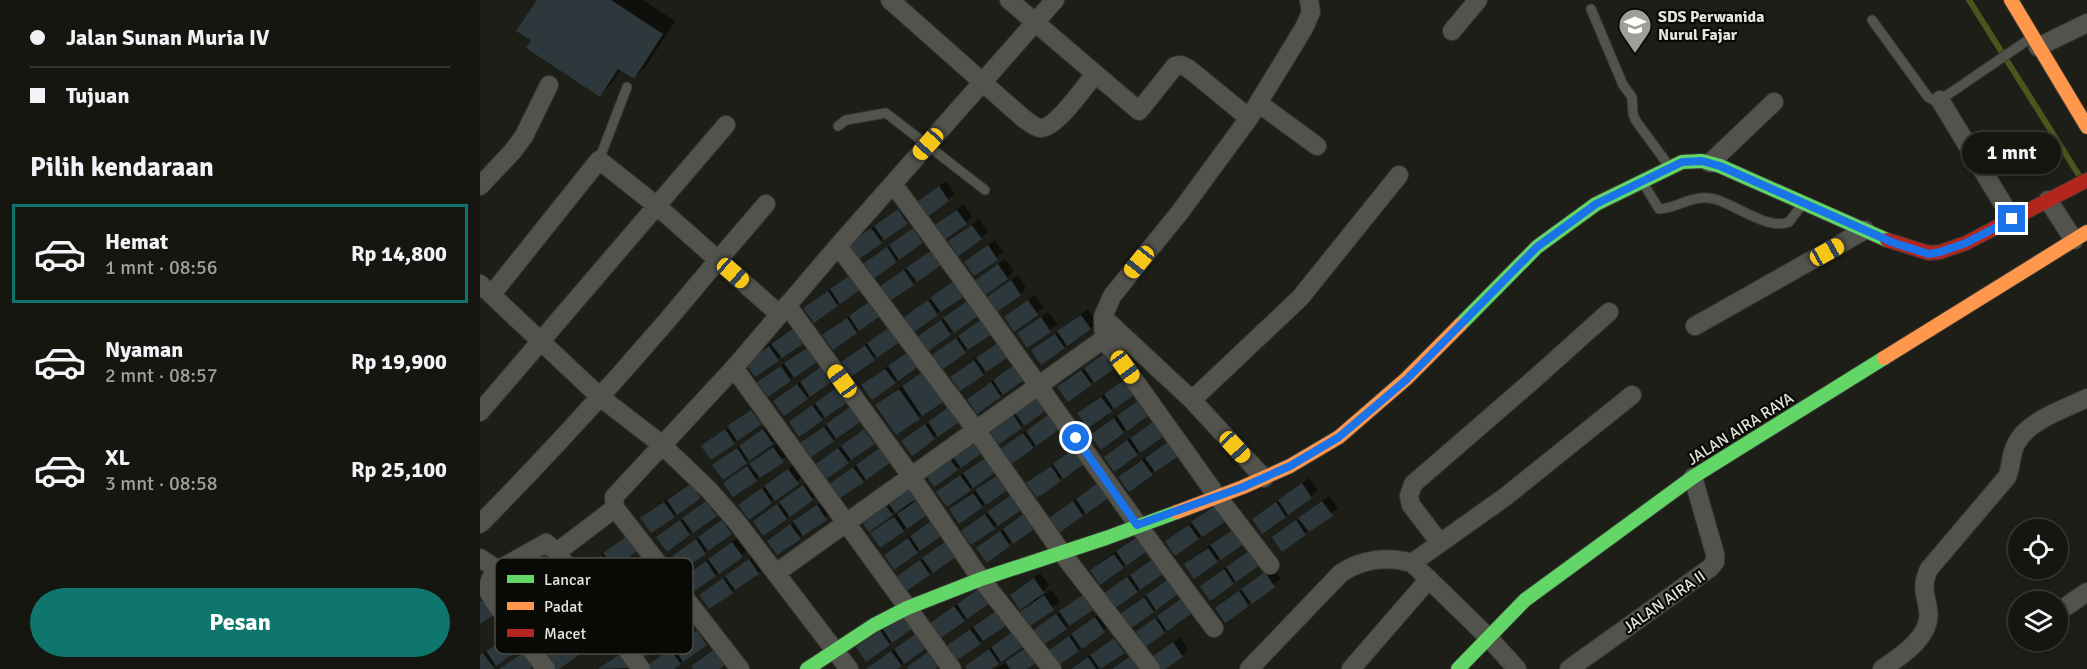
<!DOCTYPE html>
<html lang="id">
<head>
<meta charset="utf-8">
<style>
  body { margin:0; font-family:Signika,sans-serif; background:#1f1f1a; color:#f1f3f6; height:100vh; display:flex; flex-direction:column; font-size:22px; white-space:nowrap }
  * { box-sizing:border-box; margin:0 }
  p { font-size:20px; color:#9e9f9f }
  .icon { flex:none; width:33px; height:33px; fill:none; stroke:currentColor; stroke-width:2; stroke-linecap:round; stroke-linejoin:round }
  .map { position:relative; flex:1; overflow:hidden }
  .details { display:flex; flex-direction:column; background:#161611; width:480px }
  .details>* { flex:none }
  .top-card { display:grid; align-content:center; height:132px; padding:0 30px; background:#161611 }
  .fabs { position:absolute; left:1528px; top:519px; display:grid; gap:12px }
  .fabs a { display:grid; place-items:center; width:60px; height:60px; border-radius:50%; background:#161611; box-shadow:0 3px 9px #0003,0 0 0 2px #353531; font-size:30px }
  .end { position:absolute; width:27px; height:27px; margin:-14px; border:8px solid #1a73e8; background:#fff; box-shadow:0 0 0 3px #fff }
  .from { border-radius:50% }
  .bubble { position:absolute; height:42px; border-radius:21px; background:#161611; box-shadow:0 3px 9px #0003,0 0 0 2px #353531; font-size:20px; font-weight:700; line-height:42px; text-align:center }
  .car { position:absolute; width:18px; height:36px; margin:-18px -9px; border-radius:8px; box-shadow:0 0 4px 2px #0007; background:linear-gradient(#f5c518 24%,#345 0 40%,#f5c518 0 76%,#345 0 86%,#f5c518 0) }
  .top-card b { display:flex; align-items:center; gap:21px; height:57px; font-size:22px }
  .top-card b+b { border-top:2px solid #353531 }
  .top-card i { width:15px; height:15px; background:#f1f3f6 }
  ul { padding:0; list-style:none }
  li { display:flex; align-items:center; gap:18px; height:99px; margin:0 12px 9px; padding:0 18px; border:3px solid transparent; border-radius:0px }
  li div { flex:1 }
  li b { display:block; font-size:22px }
  li em { font-style:normal; font-weight:700 }
  li.active { border-color:#0f766e }
  li>.icon { width:54px; height:54px; stroke-width:1.5 }
  h2 { padding:0 30px; font-size:27px; line-height:72px }
  .primary-button { display:flex; gap:12px; margin-top:auto; padding:12px 30px }
  .primary-button a { flex:1; height:69px; border-radius:36px; background:#0f766e; color:#fff; font-size:24px; font-weight:700; line-height:69px; text-align:center }
  main { display:flex; flex:1; min-height:0 }
  .map>svg:first-child { display:block }
  .shadow { fill:#0007 }
  .lines { fill:none; stroke-linecap:round; stroke-linejoin:round }
  .stream { stroke:#4d541c; stroke-width:6 }
  .building { fill:#2c383c }
  .lane-casing { stroke:#373832; stroke-width:11 }
  .street-casing { stroke:#373832; stroke-width:20 }
  .fast-casing { stroke:#373832; stroke-width:16 }
  .slow-casing { stroke:#373832; stroke-width:16 }
  .jam-casing { stroke:#373832; stroke-width:16 }
  .lane { stroke:#52534d; stroke-width:9 }
  .street { stroke:#52534d; stroke-width:18 }
  .fast { stroke:#63d668; stroke-width:14 }
  .slow { stroke:#ff974d; stroke-width:14 }
  .jam { stroke:#b3261e; stroke-width:14 }
  .route { stroke:#1a73e8; stroke-width:8 }
  .labels { text-anchor:middle; stroke-width:4.5; stroke-linejoin:round; paint-order:stroke }
  .poi-label { font-size:16px; font-weight:bold; fill:#e4e6dd; stroke:#090a05; text-anchor:start }
  .street-label { font-size:16px; fill:#e4e6dd; stroke:#090a05 }
  .key { fill:#090a05; stroke:#4b4c46; stroke-width:1.5 }
  .key-label { font-size:16px; fill:#e4e6dd }
</style>
</head>
<body>
<main>
<section class="details">
<div class="top-card">
<b><i class="from"></i>Jalan Sunan Muria IV</b>
<b><i></i>Tujuan</b>
</div>
<h2>Pilih kendaraan</h2>
<ul>
<li class="active"><svg class="icon" aria-label="car" viewBox="0 0 24 24"><path d="M5 17H2v-5l4-1 3-4h7l3 4 3 1v5h-3M9 17h6M6 11h13"/><circle cx="7" cy="17" r="2"/><circle cx="17" cy="17" r="2"/></svg><div><b>Hemat</b><p>1 mnt · 08:56</p></div><em>Rp 14,800</em></li>
<li><svg class="icon" aria-label="car" viewBox="0 0 24 24"><path d="M5 17H2v-5l4-1 3-4h7l3 4 3 1v5h-3M9 17h6M6 11h13"/><circle cx="7" cy="17" r="2"/><circle cx="17" cy="17" r="2"/></svg><div><b>Nyaman</b><p>2 mnt · 08:57</p></div><em>Rp 19,900</em></li>
<li><svg class="icon" aria-label="car" viewBox="0 0 24 24"><path d="M5 17H2v-5l4-1 3-4h7l3 4 3 1v5h-3M9 17h6M6 11h13"/><circle cx="7" cy="17" r="2"/><circle cx="17" cy="17" r="2"/></svg><div><b>XL</b><p>3 mnt · 08:58</p></div><em>Rp 25,100</em></li>
</ul>
<div class="primary-button"><a>Pesan</a></div>
</section>
<div class="map">
<svg width="1607" height="669" viewBox="0 0 1607 669">
  <rect width="100%" height="100%" fill="#1d1e17"/>
  <path class="shadow" d="M58 0H163L195 21 167 65 154 78 141 69 133 82 120 95Z
    M466 181 475 194 446 216 444 197Z
    M425 204 433 216 378 257 376 239Z
    M484 204 492 217 486 223 455 226Z
    M499 219 508 232 501 238 470 241Z
    M440 223 449 236 442 242 416 261 385 264Z
    M515 240 523 252 494 274 486 262Z
    M457 245 466 258 411 299 402 287Z
    M525 259 534 271 527 278 496 281Z
    M381 267 357 305 325 308 332 302Z
    M538 275 546 288 540 294 509 297Z
    M481 276 461 310 435 330 426 317Z
    M400 294 376 332 344 335 351 329Z
    M555 295 564 307 535 329 526 317Z
    M494 296 474 330 448 349 439 337Z
    M608 309 617 322 611 328 584 347 553 351Z
    M568 312 577 324 548 346 539 334Z
    M509 314 488 348 462 367 454 355Z
    M322 321 302 356 276 375 273 356Z
    M418 321 394 359 363 362 369 356Z
    M527 335 503 374 472 377 478 371Z
    M335 341 314 376 288 395 279 382Z
    M439 344 415 382 383 385 390 379Z
    M635 346 611 384 586 381 609 365Z
    M544 358 520 396 489 399 495 393Z
    M350 360 327 398 302 395 324 379Z
    M452 364 443 414 416 433 404 399Z
    M655 372 631 410 599 413 606 407Z
    M366 381 342 419 310 422 317 416Z
    M667 394 647 428 621 448 619 429Z
    M478 400 458 434 432 454 423 441Z
    M377 402 386 415 379 421 353 440 322 444Z
    M278 405 287 417 232 458 223 446Z
    M539 408 545 424 541 427 510 430Z
    M576 409 553 447 521 450 528 444Z
    M681 416 657 454 625 457 632 451Z
    M290 424 299 436 292 443 266 462 234 465Z
    M391 424 400 436 394 443 368 462 336 465Z
    M696 436 672 473 640 477 647 470Z
    M300 441 309 454 254 495 245 483Z
    M406 443 415 455 409 462 383 481 351 484Z
    M475 450 481 466 455 485Z
    M513 451 490 489 465 486 488 471Z
    M578 461 583 476 580 480 555 477Z
    M315 464 324 476 269 518 260 505Z
    M526 468 502 506 471 510 477 503Z
    M218 477 226 490 194 516 169 512Z
    M626 477 606 511 580 531 571 518Z
    M829 478 838 490 831 497 805 516 774 519Z
    M330 480 339 493 332 499 306 518 275 521Z
    M538 490 518 524 492 543 483 531Z
    M447 492 427 527 401 546 392 534 430 503 415 511 389 530 409 496 434 502Z
    M233 496 242 509 187 550 178 537Z
    M849 496 858 508 803 549 794 537Z
    M344 500 352 512 297 553 288 541Z
    M553 507 533 541 507 561 498 548Z
    M461 514 437 552 406 555 412 549Z
    M249 515 258 527 251 533 225 552 194 556Z
    M716 520 722 535 718 538 687 542Z
    M761 523 737 561 706 564 712 558Z
    M667 529 643 567 612 571 618 564Z
    M154 531 130 569 99 572 105 566Z
    M473 536 453 570 427 589 418 577Z
    M259 537 268 550 235 575 210 572Z
    M777 545 753 583 721 586 728 580Z
    M71 548 80 560 74 567 47 586 16 589Z
    M681 553 657 591 632 588 655 572Z
    M276 554 285 566 278 572 252 592 221 595Z
    M792 567 801 579 746 621 737 608Z
    M560 573 569 585 558 597 559 598 571 590 580 602 551 624 542 612 553 601 531 595Z
    M697 573 673 611 642 614 648 608Z
    M610 590 618 602 612 609 586 627 554 631Z
    M708 594 717 606 710 613 684 632 653 635Z
    M481 601 487 616 484 620 459 617Z
    M208 603 217 615 211 622 185 641 153 644Z
    M524 605 500 643 468 646 475 639Z
    M622 612 631 625 576 666 567 653Z
    M122 616 131 628 76 669 73 651Z
    M224 625 232 638 226 644 191 669H170L169 666 175 660Z
    M407 625 413 641 409 644 378 647Z
    M542 625 518 663 509 669H489L487 666 493 660Z
    M445 627 421 665 415 669H390L396 662Z
    M37 629 16 663 9 669H0V655Z
    M641 633 650 646 644 652 619 669H591Z
    M700 637 708 649 702 656 683 669 671 659Z
    M556 640 544 669H516L530 660Z
    M49 647 58 660 51 666 47 669H19Z
    M148 648 150 667 147 669H118Z"/>
  <g class="lines">
    <path class="stream" d="M1489 0 1600 177"/>
  </g>
  <path class="building" d="M57 0H131L183 34 154 79 138 69 120 97 46 48 51 40 36 31Z
    M459 186 469 201 446 218 435 203Z
    M418 209 428 224 404 240 394 226Z
    M477 210 487 224 463 241 453 226Z
    M492 225 502 239 478 256 468 241Z
    M391 228 402 243 378 260 368 245Z
    M433 228 443 243 419 260 409 245Z
    M508 245 518 260 494 276 484 262Z
    M407 247 417 262 393 279 383 264Z
    M450 251 461 265 437 282 426 268Z
    M518 264 528 279 504 296 494 281Z
    M424 270 434 285 410 301 400 286Z
    M374 272 384 287 360 304 350 289Z
    M531 280 541 295 517 312 507 297Z
    M474 281 485 296 461 312 450 298Z
    M348 291 358 306 334 323 323 308Z
    M393 299 403 314 379 331 369 316Z
    M448 300 458 315 434 332 424 317Z
    M548 300 558 315 534 332 524 317Z
    M487 301 498 316 474 333 463 318Z
    M601 315 611 329 587 346 577 331Z
    M561 317 571 332 547 348 537 333Z
    M367 318 377 333 353 350 342 335Z
    M502 319 512 334 488 350 478 336Z
    M461 320 471 335 447 352 437 337Z
    M411 326 421 341 397 358 387 343Z
    M315 327 326 342 302 358 291 344Z
    M575 334 585 348 561 365 551 350Z
    M476 338 486 353 462 370 452 355Z
    M520 341 530 356 506 372 496 358Z
    M385 345 395 360 371 377 361 362Z
    M289 346 299 361 275 377 265 363Z
    M328 347 338 361 314 378 304 363Z
    M432 349 442 364 418 381 408 366Z
    M628 351 638 366 614 383 604 368Z
    M494 360 504 375 480 391 470 377Z
    M537 363 547 378 523 395 513 380Z
    M343 365 354 380 330 397 320 382Z
    M301 366 311 381 288 397 277 382Z
    M405 369 416 383 392 400 381 385Z
    M445 370 466 400 442 416 422 386Z
    M601 370 612 385 588 402 577 387Z
    M648 377 658 392 634 409 624 394Z
    M511 382 521 397 497 414 487 399Z
    M317 384 328 399 304 416 293 401Z
    M359 386 369 401 345 418 335 403Z
    M419 389 440 419 416 435 395 405Z
    M558 394 568 409 544 426 534 411Z
    M621 397 632 411 608 428 597 413Z
    M660 399 671 414 647 431 637 416Z
    M332 405 343 420 319 437 309 422Z
    M471 405 482 420 458 437 448 422Z
    M370 407 380 422 356 439 346 424Z
    M271 410 282 424 257 441 247 426Z
    M532 413 542 428 518 445 508 430Z
    M569 414 580 429 556 446 546 431Z
    M634 418 644 433 621 450 610 435Z
    M674 421 684 436 660 453 650 438Z
    M445 424 455 439 432 456 421 441Z
    M344 427 354 441 330 458 320 443Z
    M245 429 255 444 231 460 221 446Z
    M283 429 293 444 269 461 259 446Z
    M384 429 395 444 371 460 361 446Z
    M543 433 554 448 530 465 519 450Z
    M494 437 505 451 481 468 470 453Z
    M647 440 658 455 634 472 624 457Z
    M689 441 699 456 675 472 665 458Z
    M293 447 304 462 280 478 269 464Z
    M596 447 607 462 583 479 573 464Z
    M257 448 267 463 243 480 232 465Z
    M358 448 369 463 345 480 334 465Z
    M399 448 410 463 386 480 376 465Z
    M468 456 478 470 454 487 444 472Z
    M507 457 517 471 493 488 483 473Z
    M662 460 673 475 649 492 638 477Z
    M267 466 277 481 253 497 243 483Z
    M571 466 581 481 557 498 546 483Z
    M373 467 384 482 360 498 349 484Z
    M308 469 319 484 295 501 284 486Z
    M519 474 529 489 506 505 495 490Z
    M480 475 491 490 467 507 456 492Z
    M429 482 439 497 415 513 405 498Z
    M619 482 630 497 606 514 596 499Z
    M211 483 221 498 197 515 187 500Z
    M822 483 832 498 808 515 798 500Z
    M323 485 333 500 310 517 299 502Z
    M282 488 292 503 269 520 258 505Z
    M493 493 503 507 479 524 469 509Z
    M531 495 541 510 518 526 507 512Z
    M440 498 451 512 427 529 417 514Z
    M226 501 237 516 213 533 202 518Z
    M402 501 413 515 389 532 378 517Z
    M593 501 603 516 579 533 569 518Z
    M842 501 853 516 829 532 818 518Z
    M184 502 195 517 171 533 160 518Z
    M796 502 806 517 782 534 772 519Z
    M297 504 307 519 283 536 273 521Z
    M337 505 347 520 323 536 313 521Z
    M735 506 746 521 722 537 711 522Z
    M546 512 557 527 533 544 523 529Z
    M505 514 515 529 491 545 481 531Z
    M414 517 424 531 400 548 390 533Z
    M454 519 464 534 440 551 430 536Z
    M200 520 210 535 187 552 176 537Z
    M242 520 252 534 228 551 218 537Z
    M816 520 826 535 802 552 792 537Z
    M310 524 321 539 297 555 287 541Z
    M709 525 719 539 695 556 685 541Z
    M754 529 765 543 741 560 730 545Z
    M520 531 530 546 507 563 496 548Z
    M660 535 670 549 646 566 636 551Z
    M147 536 157 551 133 568 123 553Z
    M428 538 438 553 414 570 404 555Z
    M216 539 226 554 202 570 192 556Z
    M466 541 477 556 453 573 442 558Z
    M252 542 263 557 239 574 228 559Z
    M728 548 738 562 714 579 704 564Z
    M770 550 780 565 756 582 746 567Z
    M64 553 75 568 51 585 41 570Z
    M634 554 644 568 620 585 610 570Z
    M121 555 131 570 107 587 97 572Z
    M674 558 684 573 660 590 650 575Z
    M269 559 279 574 255 590 245 576Z
    M440 560 450 575 426 591 416 577Z
    M226 561 236 576 212 593 202 578Z
    M744 569 754 584 730 601 720 586Z
    M38 572 48 587 25 604 14 589Z
    M785 572 795 587 772 604 761 589Z
    M647 577 658 592 634 609 623 594Z
    M243 578 253 593 229 609 219 595Z
    M554 578 564 593 540 610 530 595Z
    M690 578 700 593 676 610 666 595Z
    M501 587 511 602 487 619 477 604Z
    M759 591 769 606 745 623 735 608Z
    M564 595 574 610 550 626 540 612Z
    M603 595 613 610 589 626 579 611Z
    M664 597 674 612 650 629 640 614Z
    M6 598 16 613 0 624V602Z
    M701 599 711 614 687 631 677 616Z
    M474 606 485 621 461 638 450 623Z
    M517 610 527 625 503 641 493 627Z
    M426 611 436 626 412 643 402 628Z
    M576 614 587 629 563 645 552 631Z
    M615 617 625 632 602 649 591 634Z
    M675 618 685 633 661 650 651 635Z
    M175 627 186 642 162 659 151 644Z
    M490 629 501 644 477 660 466 646Z
    M217 630 227 645 203 662 193 647Z
    M400 630 410 645 386 662 376 647Z
    M535 630 545 645 521 662 511 647Z
    M438 632 448 647 424 664 414 649Z
    M30 634 40 649 16 666 6 651Z
    M589 636 599 651 575 668 565 653Z
    M634 638 645 653 620 669 610 655Z
    M88 640 99 655 79 669H73L64 657Z
    M693 642 703 657 685 669H676L669 659Z
    M549 646 559 661 547 669H530L525 662Z
    M190 649 201 664 194 669H169L167 666Z
    M235 649 246 664 239 669H213L211 666Z
    M509 649 519 664 511 669H487L485 666Z
    M451 650 461 665 455 669H429L427 667Z
    M411 651 422 666 417 669H386Z
    M3 653 14 668 12 669H0V655Z
    M42 653 52 667 50 669H19Z
    M141 653 151 668 118 669Z
    M652 655 663 669H632Z
    M608 657 616 669H591Z"/>
  <g class="lines">
    <defs>
      <path id="lane" d="M1111 9 1143 85 1152 97 1153 114 1156 121 1189 166
        M1392 20 1448 97 1453 100H1460L1551 38
        M358 126 366 120 406 113 505 190
        M119 160 147 87
        M1163 183 1179 209C1201 208 1213 192 1238 200 1258 207 1289 230 1309 222L1322 205"/>
      <path id="street" d="M410 0 543 118C549 122 554 127 560 128 576 129 605 86 615 74
        M529 0 659 111 695 66 701 65 709 69 769 118
        M972 31 998 0
        M1558 47 1607 23
        M1460 100 1532 219
        M778 103 837 146
        M1230 163 1294 102
        M413 184C522 331 624 482 734 628
        M0 186 33 151 44 136 69 85
        M1568 200 1594 240
        M358 246 496 430 582 553 671 669
        M0 284 120 397 181 444 229 490 256 521 369 669
        M12 294 119 160 177 206 238 260 286 204
        M307 305 431 476 501 579 572 669
        M623 317 712 400
        M1215 326 1385 230
        M624 342 623 317 632 296 700 212 769 118 824 28 831 12 829 0
        M624 342 632 349 737 496 790 565
        M254 368 472 669
        M0 412 246 125
        M784 478 712 400 820 298 919 175
        M135 508 260 669
        M0 524C83 440 163 351 238 260L299 314
        M960 543 931 505 929 496 933 484 1052 381 1129 312
        M77 552 135 508 134 497 254 368 358 246 575 0
        M0 558 18 570 11 578 7 589 13 600 66 669
        M932 563 1008 637 1037 669
        M18 570 66 543 77 552 161 669
        M296 573 618 343 624 342
        M1578 612 1607 592
        M769 669 861 573C882 559 907 556 932 563L1025 497 1152 395
        M871 669 949 579
        M1089 669 1230 568 1235 562V554L1213 477
        M1402 669C1421 656 1453 636 1448 609 1445 591 1441 587 1449 569L1527 477C1532 466 1530 455 1536 444 1548 420 1583 410 1607 398"/>
      <path id="fast" d="M980 325 1057 247 1116 204 1202 162 1222 161 1240 166 1407 240
        M327 669 394 625 427 608 501 579 626 538 697 512
        M978 669 1045 600 1213 477 1404 358"/>
      <path id="slow" d="M1531 0 1607 127
        M1404 358 1607 232
        M697 512 763 487 810 466 859 437 926 379 980 325"/>
      <path id="jam" d="M1407 240 1449 253 1460 252 1486 243 1607 180"/>
    </defs>
    <use href="#lane" class="lane-casing"/>
    <use href="#street" class="street-casing"/>
    <use href="#fast" class="fast-casing"/>
    <use href="#slow" class="slow-casing"/>
    <use href="#jam" class="jam-casing"/>
    <use href="#lane" class="lane"/>
    <use href="#street" class="street"/>
    <use href="#fast" class="fast"/>
    <use href="#slow" class="slow"/>
    <use href="#jam" class="jam"/>
  </g>
  <g class="lines">
    <path class="route" d="M596 438 657 525 763 487 810 466 859 437 926 380 1057 247 1116 204 1202 162 1222 161 1240 166 1414 243 1449 254 1460 252 1486 243 1532 219"/>
  </g>
  <defs>
    <symbol id="school-pin" viewBox="-11 -11 22 30"><path d="M0 17L-7.5 6A9.5 9.5 0 1 1 7.5 6Z" fill="#9ea098" stroke="#090a05"/><path d="M0-5L7-2L0 1L-7-2ZM-4 1L0 2.5L4 1V4Q0 6-4 4Z" fill="#fff"/></symbol>
  </defs>
  <g fill-rule="evenodd">
    <use href="#school-pin" x="1136" y="6" width="38" height="52"/>
  </g>
  <g class="labels">
    <g class="poi-label">
      <text x="1178" y="22">SDS Perwanida<tspan x="1178" dy="18">Nurul Fajar</tspan></text>
    </g>
    <g class="street-label">
      <text transform="translate(1260 428) rotate(-32)" y="6">JALAN AIRA RAYA</text>
      <text transform="translate(1184 601) rotate(-35)" y="6">JALAN AIRA II</text>
    </g>
  </g>
  <rect x="15" y="558" width="198" height="96" rx="9" class="key"/>
  <rect x="27" y="575" width="27" height="8" fill="#63d668"/>
  <rect x="27" y="602" width="27" height="8" fill="#ff974d"/>
  <rect x="27" y="629" width="27" height="8" fill="#b3261e"/>
  <g class="key-label">
    <text x="64" y="585">Lancar</text>
    <text x="64" y="612">Padat</text>
    <text x="64" y="639">Macet</text>
  </g>
</svg>
<div class="fabs">
<a><svg class="icon" aria-label="locate" viewBox="0 0 24 24"><circle cx="12" cy="12" r="6"/><path d="M12 2v4M12 18v4M2 12h4M18 12h4"/></svg></a>
<a><svg class="icon" aria-label="layers" viewBox="0 0 24 24"><path d="M12 4l9 5-9 5-9-5zM3 14l9 5 9-5"/></svg></a>
</div>
<i class="end from" style="left:596px;top:438px"></i>
<i class="end" style="left:1532px;top:219px"></i>
<div class="bubble" style="left:1482px;top:132px;width:99px">1 mnt</div>
<i class="car" style="left:448px;top:144px;rotate:222deg"></i>
<i class="car" style="left:1347px;top:252px;rotate:61deg"></i>
<i class="car" style="left:659px;top:262px;rotate:219deg"></i>
<i class="car" style="left:253px;top:273px;rotate:131deg"></i>
<i class="car" style="left:645px;top:367px;rotate:144deg"></i>
<i class="car" style="left:362px;top:381px;rotate:324deg"></i>
<i class="car" style="left:755px;top:447px;rotate:137deg"></i>
</div>
</main>
</body>
</html>
